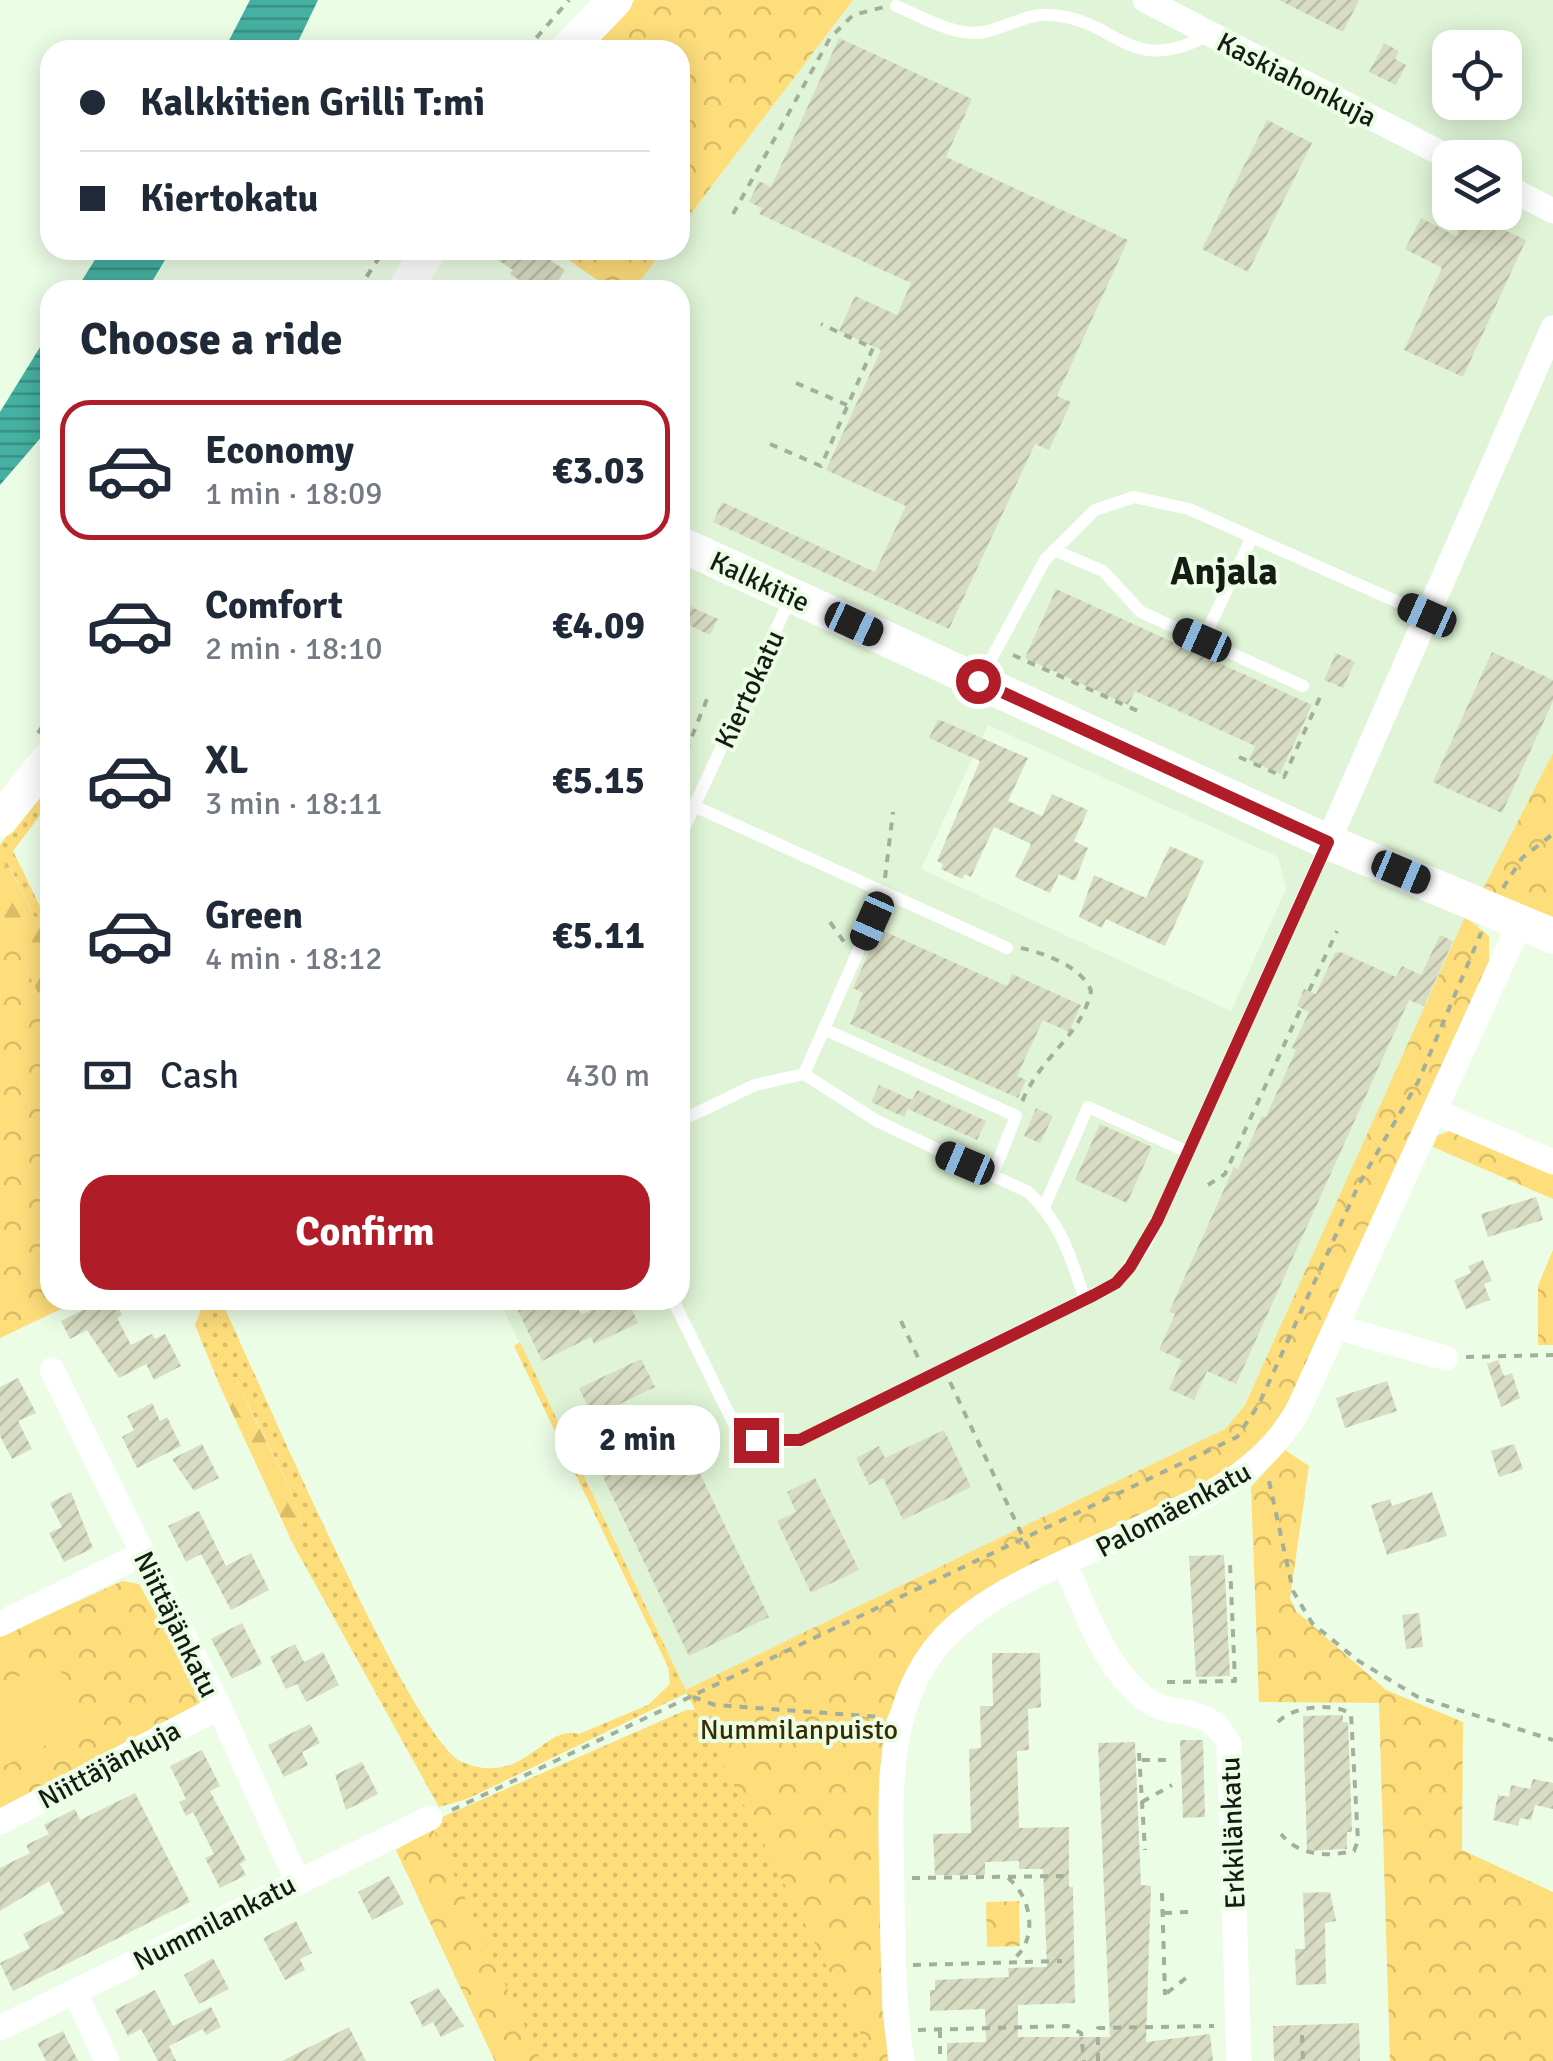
<!DOCTYPE html>
<html lang="en">
<head>
<meta charset="utf-8">
<style>
  body { margin:0; font-family:Signika,sans-serif; background:#f6f6f7; color:#1f2937; height:100vh; display:flex; flex-direction:column; font-size:38px; white-space:nowrap }
  * { box-sizing:border-box; margin:0 }
  p { font-size:32px; color:#747a83 }
  .icon { flex:none; width:55px; height:55px; fill:none; stroke:currentColor; stroke-width:2; stroke-linecap:round; stroke-linejoin:round }
  .map { position:relative; flex:1; overflow:hidden }
  .sheet { position:absolute; left:40px; top:280px; width:650px; height:1030px; display:flex; flex-direction:column; background:#fff; border-radius:30px; box-shadow:0 5px 25px #0003 }
  .sheet>* { flex:none }
  .banner { position:absolute; left:40px; top:40px; width:650px; height:220px; border-radius:30px; box-shadow:0 5px 25px #0003; display:grid; align-content:center; height:220px; padding:0 40px; background:#fff }
  .fabs { position:absolute; left:1432px; top:30px; display:grid; gap:20px }
  .fabs a { display:grid; place-items:center; width:90px; height:90px; border-radius:20px; background:#fff; box-shadow:0 5px 25px #0003; font-size:50px }
  .end { position:absolute; width:45px; height:45px; margin:-22px; border:12px solid #b01d28; background:#fff; box-shadow:0 0 0 5px #fff }
  .from { border-radius:50% }
  .bubble { position:absolute; height:70px; border-radius:30px; background:#fff; box-shadow:0 5px 25px #0003; font-size:32px; font-weight:700; line-height:70px; text-align:center }
  .car { position:absolute; width:30px; height:60px; margin:-30px -15px; border-radius:12px; box-shadow:0 0 8px 2px #0007; background:linear-gradient(#222 24%,#8ab4d8 0 40%,#222 0 76%,#8ab4d8 0 86%,#222 0) }
  .banner b { display:flex; align-items:center; gap:35px; height:95px; font-size:38px }
  .banner b+b { border-top:2px solid #e0e1e3 }
  .banner i { width:25px; height:25px; background:#1f2937 }
  ul { padding:0; list-style:none }
  li { display:flex; align-items:center; gap:30px; height:140px; margin:0 20px 15px; padding:0 20px; border:5px solid transparent; border-radius:30px }
  li div { flex:1 }
  li b { display:block; font-size:38px }
  li em { font-style:normal; font-weight:700 }
  li.selected { border-color:#b01d28 }
  li>.icon { width:90px; height:90px; stroke-width:1.5 }
  h2 { padding:0 40px; font-size:45px; line-height:120px }
  .pay { display:flex; align-items:center; gap:25px; height:110px; padding:0 40px; font-size:38px }
  .pay p { margin-inline-start:auto }
  .cta { display:flex; gap:20px; margin-top:auto; padding:20px 40px }
  .cta a { flex:1; height:115px; border-radius:30px; background:#b01d28; color:#fff; font-size:40px; font-weight:700; line-height:115px; text-align:center }
  .map>svg:first-child { display:block }
  .built { fill:#e0f5d7; fill-rule:evenodd }
  .grass { fill:url(#grass-dots) }
  .forest { fill:url(#forest-firs) }
  .park { fill:url(#park-crowns) }
  .pitch { fill:#fedd7b }
  .water { fill:url(#water-rules) }
  .building { fill:url(#building-hatch) }
  .lines { fill:none; stroke-linecap:round; stroke-linejoin:round }
  .path { stroke:#a2af9d; stroke-width:4; stroke-dasharray:8 8; stroke-linecap:butt }
  .lane { stroke:#fff; stroke-width:12 }
  .street { stroke:#fff; stroke-width:25 }
  .secondary { stroke:#fff; stroke-width:35 }
  .route { stroke:#b01d28; stroke-width:12 }
  .labels { text-anchor:middle; stroke-width:8; stroke-linejoin:round; paint-order:stroke }
  .street-label { font-size:28px; fill:#161b13; stroke:#ecfde6 }
  .park-label { font-size:28px; fill:#392c00; stroke:#ecfde6 }
  .district-label { font-size:38px; font-weight:bold; fill:#161b13; stroke:#ecfde6 }
</style>
</head>
<body>
<div class="map">
<svg width="1553" height="2061" viewBox="0 0 1553 2061">
  <defs>
    <pattern id="grass-dots" width="8" height="8" patternUnits="userSpaceOnUse" patternTransform="scale(2.5)"><rect width="8" height="8" fill="#fedd7b"/><path d="M2 2h.1M6 6h.1" fill="none" stroke="#d9bd69" stroke-width="1.8" stroke-linecap="round"/></pattern>
    <pattern id="forest-firs" width="22" height="20" patternUnits="userSpaceOnUse" patternTransform="scale(2.5)"><rect width="22" height="20" fill="#fedd7b"/><path d="M5 1l3.5 6h-7zM16 11l3.5 6h-7z" fill="#d9bd69"/></pattern>
    <pattern id="park-crowns" width="20" height="18" patternUnits="userSpaceOnUse" patternTransform="scale(2.5)"><rect width="20" height="18" fill="#fedd7b"/><path d="M2 6a3 3 0 1 1 6 0M12 15a3 3 0 1 1 6 0" fill="none" stroke="#d9bd69"/></pattern>
    <pattern id="water-rules" width="6" height="5" patternUnits="userSpaceOnUse" patternTransform="scale(2.5)"><rect width="6" height="5" fill="#45b1a2"/><path d="M0 2.5h6" fill="none" stroke="#398f83"/></pattern>
    <pattern id="building-hatch" width="6" height="6" patternUnits="userSpaceOnUse" patternTransform="scale(2.5)"><rect width="6" height="6" fill="#d8dcc2"/><path d="M-1 1l2-2M0 6l6-6M5 7l2-2" fill="none" stroke="#b9bca6"/></pattern>
  </defs>
  <rect width="100%" height="100%" fill="#ecfde6"/>
  <path class="built" d="M853 0H1553V753L1469 917 1480 923 1447 997 1244 1405 1225 1429 685 1690 499 1300H680V290H633L663 250H680V228ZM1450 48H1505V102H1450ZM1450 158H1505V212H1450ZM988 725 1278 857 1286 889 1231 1011 921 869Z"/>
  <path class="grass" d="M50 777V802L13 851 50 927V949L8 863 0 866V845Z
    M200 1300H221C254 1370 412 1741 462 1762 525 1788 542 1724 579 1734L648 1705 670 1684 668 1667 514 1346 520 1342 687 1693 467 1799 439 1807 293 1544 303 1528C288 1472 257 1429 236 1377L219 1384 195 1325 202 1307Z
    M705 1709 884 1733 879 1777 882 2008 888 2061H495L396 1850 432 1830 433 1821 686 1710Z"/>
  <path class="forest" d="M7 862 50 949V1019L0 912V866Z
    M236 1377C256 1429 288 1473 303 1528L293 1544 219 1384Z"/>
  <path class="park" d="M635 0H853L680 228V50H588Z
    M554 250H663L633 290H612Z
    M1553 753V921L1482 891Z
    M0 912 50 1019V1300H80L0 1338Z
    M1465 917 1489 936V963L1290 1400 1261 1444 1231 1471 986 1589 936 1628 918 1653 885 1722 879 1777 882 2008 888 2061H875L685 1690 1225 1429 1245 1405Z
    M1452 1130 1553 1174V1199L1433 1147 1437 1136Z
    M1553 1250V1345H1538V1286Z
    M1285 1450 1309 1466 1290 1598 1296 1611 1386 1690 1463 1722 1462 1850 1553 1892V2061H1390L1379 1703 1259 1702 1251 1487Z
    M122 1581 139 1584 199 1691 200 1703 0 1811V1637Z
    M433 1829 541 2061H495L396 1850Z
    M1019 1901 1020 1946 987 1947 986 1902Z"/>
  <path class="pitch" d="M55 1659 87 1725 0 1768V1685Z"/>
  <path class="water" d="M250 0H318L294 50H224Z
    M101 250H171L147 290H76Z
    M50 331V427L0 485V412Z"/>
  <path class="building" d="M1279 0H1359L1343 32Z
    M839 38 972 99 946 157 1128 240 1057 396 1071 402 1049 450 1035 444 949 629 713 522 722 502 875 572 906 506 826 470 881 350 839 331 855 296 897 315 911 283 759 214 762 208 749 202 759 181 771 187Z
    M1384 43 1399 51 1395 59 1406 65 1396 85 1369 72Z
    M1267 120 1312 143 1248 272 1202 249Z
    M1467 213 1526 240 1463 377 1404 350 1442 268 1405 249 1421 218 1456 236Z
    M505 250H535L565 270 552 290H534L510 274 513 270 498 260Z
    M1056 589 1312 705 1280 774 1249 760 1255 746 1135 691 1128 705 1025 658Z
    M680 602 718 619 710 635 680 621Z
    M1492 652 1553 680V701L1502 813 1433 782Z
    M1336 653 1355 662 1343 688 1324 680Z
    M938 719 1028 758 1008 801 1042 816 1052 794 1088 810 1074 841 1088 848 1075 881 1059 874 1050 893 1015 877 1031 844 994 827 971 877 965 874 962 879 941 869 943 864 937 861 980 761 929 738Z
    M1170 846 1204 861 1165 946 1106 919 1102 928 1079 917 1094 875 1146 898Z
    M879 929 1007 986 1012 974 1081 1005 1069 1032 1043 1020 1017 1076 1026 1080 1018 1098 850 1024 863 993 853 988Z
    M1440 935 1453 941 1424 1006 1409 1000 1236 1384 1207 1371 1194 1400 1169 1389 1182 1360 1159 1350 1175 1314 1169 1312 1234 1167 1238 1169 1262 1116 1266 1117 1296 1050 1292 1048 1309 1012 1297 1006 1304 989 1316 994 1335 953 1340 952 1396 977 1402 966 1421 975Z
    M879 1085 912 1100 904 1117 871 1102Z
    M917 1090 986 1121 977 1140 908 1109Z
    M1036 1108 1053 1116 1040 1143 1024 1136Z
    M1100 1124 1152 1147 1127 1203 1075 1180Z
    M1536 1197 1543 1220 1488 1237 1481 1214Z
    M1483 1260 1492 1281 1484 1284 1490 1300 1466 1309 1454 1280 1471 1273 1468 1266Z
    M103 1300H115L122 1315 117 1318 131 1345 152 1334 155 1339 165 1334 181 1366 154 1380 146 1364 119 1378 87 1330 70 1339 61 1321Z
    M513 1300H574L581 1315 612 1300H628L638 1323 594 1344 591 1337 542 1361Z
    M641 1359 655 1387 593 1417 579 1388Z
    M1498 1360 1504 1376 1512 1373 1520 1398 1501 1407 1487 1364Z
    M18 1378 36 1413 18 1421 32 1449 12 1459 0 1436V1387Z
    M1387 1381 1397 1411 1345 1428 1336 1398Z
    M152 1403 160 1421 167 1417 181 1446 137 1468 122 1437 134 1430 127 1416Z
    M676 1424 769 1617 689 1656 596 1462Z
    M944 1430 971 1487 903 1520 883 1478 869 1485 856 1458 879 1446 885 1458Z
    M202 1444 219 1478 194 1491 172 1459Z
    M1514 1444 1523 1469 1499 1477 1491 1451Z
    M815 1478 859 1570 811 1593 777 1521 796 1512 787 1492Z
    M71 1492 93 1548 64 1562 49 1533 62 1527 50 1503Z
    M1432 1492 1447 1536 1387 1555 1371 1505 1390 1499 1392 1506Z
    M199 1511 226 1566 251 1553 269 1590 231 1610 201 1554 186 1562 168 1526Z
    M1224 1555 1230 1676 1196 1677 1189 1556Z
    M1419 1613 1423 1647 1406 1649 1402 1615Z
    M242 1623 262 1664 232 1679 211 1639Z
    M295 1644 304 1662 323 1652 339 1685 306 1702 297 1684 286 1689 270 1657Z
    M992 1653H1040L1041 1707 1028 1709 1029 1750 1017 1751 1019 1828 1069 1827V1887H1073L1075 2003 1018 2005V2037H1110L1098 1743 1135 1742 1141 1885 1151 1886 1146 2042 1210 2034 1213 2061H947V2043L986 2042 985 2009 930 2011V1990H935V1980L1009 1977 1008 1968 1047 1967 1043 1869H1019V1861L985 1862V1875H935L933 1834 971 1833 969 1749 981 1748 980 1706H993Z
    M1343 1715V1722H1348L1352 1832H1347V1849L1307 1851 1303 1716Z
    M310 1724 320 1743 302 1752 308 1765 284 1777 268 1745Z
    M1180 1740H1203L1205 1817 1183 1818Z
    M202 1750 220 1786 210 1791 246 1860 240 1864 246 1875 220 1888 205 1858 214 1854 193 1812 186 1816 179 1802 186 1799 170 1766Z
    M362 1762 378 1794 346 1810 335 1775Z
    M1533 1779 1553 1783V1809L1535 1805 1531 1820 1520 1818 1518 1826 1493 1820 1498 1795 1509 1797 1511 1785 1530 1789Z
    M135 1793 190 1902 13 1991 0 1963 30 1948 23 1934 64 1913 49 1881 0 1911V1868L30 1853 26 1845 49 1834 44 1825 75 1809 80 1820Z
    M389 1876 404 1904 372 1920 358 1892Z
    M1330 1892 1336 1921 1325 1923 1326 1984 1296 1985 1295 1949H1305L1303 1893Z
    M296 1921 312 1953 300 1959 305 1970 285 1980 263 1938Z
    M213 1958 229 1989 199 2004 184 1975Z
    M438 1988 464 2026 441 2037 433 2022 423 2027 410 2002Z
    M155 1990 173 2026 211 2007 221 2027 206 2035 203 2029 169 2046 176 2061H158L141 2029 128 2036 115 2010Z
    M1359 2023 1360 2061H1274L1273 2026Z
    M349 2027 366 2061H282Z
    M63 2031 78 2061H46L37 2043Z"/>
  <g class="lines">
    <path class="path" d="M526 50 569 0
      M733 214 830 38 853 15 884 7
      M358 290 384 250
      M796 383 847 405
      M770 444 821 466 873 348 821 324
      M1013 655 1140 712
      M38 733 50 716
      M1239 757 1284 777 1321 695 1317 693
      M680 766 709 694
      M885 878 893 812
      M1503 888 1522 858 1553 834
      M830 922 844 942
      M1021 948C1044 953 1083 967 1091 991 1081 1037 1041 1055 1022 1102
      M1309 991 1337 931
      M1208 1185 1225 1174 1301 1008
      M901 1321 921 1364
      M1466 1357 1553 1355
      M950 1382 1031 1554
      M1269 1481 1293 1591 1312 1623 1357 1660 1418 1697 1553 1740
      M1167 1682 1235 1681 1230 1563
      M693 1697 715 1705 881 1717
      M1278 1722C1293 1706 1333 1702 1351 1714L1358 1841 1354 1851C1327 1857 1299 1856 1281 1834
      M1139 1753 1145 1850
      M1142 1760H1172
      M1142 1802 1172 1785
      M452 1810 1237 1437 1259 1404 1359 1184 1418 1082 1481 933
      M912 1878 1068 1876
      M1008 1878C1032 1897 1039 1941 1012 1960
      M1162 1893 1165 1995
      M1164 1913 1189 1912
      M913 1965 1062 1961
      M1167 1993 1191 1974
      M918 2030 1068 2026 1081 2033 1084 2061
      M940 2030V2061
      M1302 2035 1303 2061
      M1098 2061V2028L1214 2026"/>
    <path class="lane" d="M896 6C923 17 954 37 984 32 1006 28 1027 13 1050 15 1118 19 1129 78 1208 35
      M1054 550 1103 571 1141 612 1303 686
      M1203 640 1252 537
      M979 681 1045 560 1095 510 1134 497 1189 509 1427 615
      M694 806 1007 948
      M680 837 790 599
      M824 1029 1016 1116 993 1174
      M804 1074 884 893
      M680 1121 755 1085 804 1074 877 1121 1028 1192C1061 1222 1071 1258 1085 1300
      M1044 1207 1088 1107 1188 1152
      M673 1300 733 1422C752 1444 773 1444 801 1440L1116 1283 1144 1247 1157 1221 1326 844"/>
    <path class="street" d="M1145 0 1450 158
      M1505 186 1553 211
      M1328 842 1553 328
      M1434 1111 1553 1162
      M1336 1327 1446 1358
      M52 1370 219 1707 297 1880
      M1065 1565C1087 1612 1103 1665 1144 1698 1175 1722 1205 1699 1229 1744L1239 2061
      M0 1624 142 1554
      M0 1822 219 1707
      M75 1992 107 2061
      M0 2028 430 1818
      M902 2061C893 2006 893 1949 892 1894 891 1803 880 1695 954 1628 1007 1581 1085 1555 1149 1524 1209 1495 1262 1472 1297 1412L1520 923"/>
    <path class="secondary" d="M567 50 615 0
      M405 290 428 250
      M680 544 1328 842 1553 936
      M0 820 50 758"/>
  </g>
  <g class="lines">
    <path class="route" d="M756 1440H800L1094 1295 1116 1283 1130 1267 1157 1221 1328 842 978 681"/>
  </g>
  <g class="labels">
    <g class="street-label">
      <text transform="translate(1297 79) rotate(27)" y="10">Kaskiahonkuja</text>
      <text transform="translate(760 581) rotate(25)" y="10">Kalkkitie</text>
      <text transform="translate(749 689) rotate(-65)" y="10">Kiertokatu</text>
      <text transform="translate(1173 1509) rotate(-28)" y="10">Palomäenkatu</text>
      <text transform="translate(177 1624) rotate(64)" y="10">Niittäjänkatu</text>
      <text transform="translate(109 1764) rotate(-28)" y="10">Niittäjänkuja</text>
      <text transform="translate(1232 1833) rotate(-92)" y="10">Erkkilänkatu</text>
      <text transform="translate(214 1922) rotate(-27)" y="10">Nummilankatu</text>
    </g>
    <g class="park-label">
      <text x="799" y="1739">Nummilanpuisto</text>
    </g>
    <g class="district-label">
      <text x="1224" y="584">Anjala</text>
    </g>
  </g>
</svg>
<div class="fabs">
<a><svg class="icon" aria-label="locate" viewBox="0 0 24 24"><circle cx="12" cy="12" r="6"/><path d="M12 2v4M12 18v4M2 12h4M18 12h4"/></svg></a>
<a><svg class="icon" aria-label="layers" viewBox="0 0 24 24"><path d="M12 4l9 5-9 5-9-5zM3 14l9 5 9-5"/></svg></a>
</div>
<i class="end from" style="left:978px;top:681px"></i>
<i class="end" style="left:756px;top:1440px"></i>
<div class="bubble" style="left:555px;top:1405px;width:165px">2 min</div>
<i class="car" style="left:1427px;top:615px;rotate:294deg"></i>
<i class="car" style="left:854px;top:624px;rotate:115deg"></i>
<i class="car" style="left:1202px;top:640px;rotate:294deg"></i>
<i class="car" style="left:1401px;top:872px;rotate:113deg"></i>
<i class="car" style="left:872px;top:921px;rotate:204deg"></i>
<i class="car" style="left:965px;top:1163px;rotate:293deg"></i>
<div class="banner">
<b><i class="from"></i>Kalkkitien Grilli T:mi</b>
<b><i></i>Kiertokatu</b>
</div>
<section class="sheet">
<h2>Choose a ride</h2>
<ul>
<li class="selected"><svg class="icon" aria-label="car" viewBox="0 0 24 24"><path d="M5 17H2v-5l4-1 3-4h7l3 4 3 1v5h-3M9 17h6M6 11h13"/><circle cx="7" cy="17" r="2"/><circle cx="17" cy="17" r="2"/></svg><div><b>Economy</b><p>1 min · 18:09</p></div><em>€3.03</em></li>
<li><svg class="icon" aria-label="car" viewBox="0 0 24 24"><path d="M5 17H2v-5l4-1 3-4h7l3 4 3 1v5h-3M9 17h6M6 11h13"/><circle cx="7" cy="17" r="2"/><circle cx="17" cy="17" r="2"/></svg><div><b>Comfort</b><p>2 min · 18:10</p></div><em>€4.09</em></li>
<li><svg class="icon" aria-label="car" viewBox="0 0 24 24"><path d="M5 17H2v-5l4-1 3-4h7l3 4 3 1v5h-3M9 17h6M6 11h13"/><circle cx="7" cy="17" r="2"/><circle cx="17" cy="17" r="2"/></svg><div><b>XL</b><p>3 min · 18:11</p></div><em>€5.15</em></li>
<li><svg class="icon" aria-label="car" viewBox="0 0 24 24"><path d="M5 17H2v-5l4-1 3-4h7l3 4 3 1v5h-3M9 17h6M6 11h13"/><circle cx="7" cy="17" r="2"/><circle cx="17" cy="17" r="2"/></svg><div><b>Green</b><p>4 min · 18:12</p></div><em>€5.11</em></li>
</ul>
<div class="pay"><svg class="icon" aria-label="cash" viewBox="0 0 24 24"><path d="M3 7h18v10H3z"/><circle cx="12" cy="12" r="2"/></svg>Cash<p>430 m</p></div>
<div class="cta"><a>Confirm</a></div>
</section>
</div>
</body>
</html>
